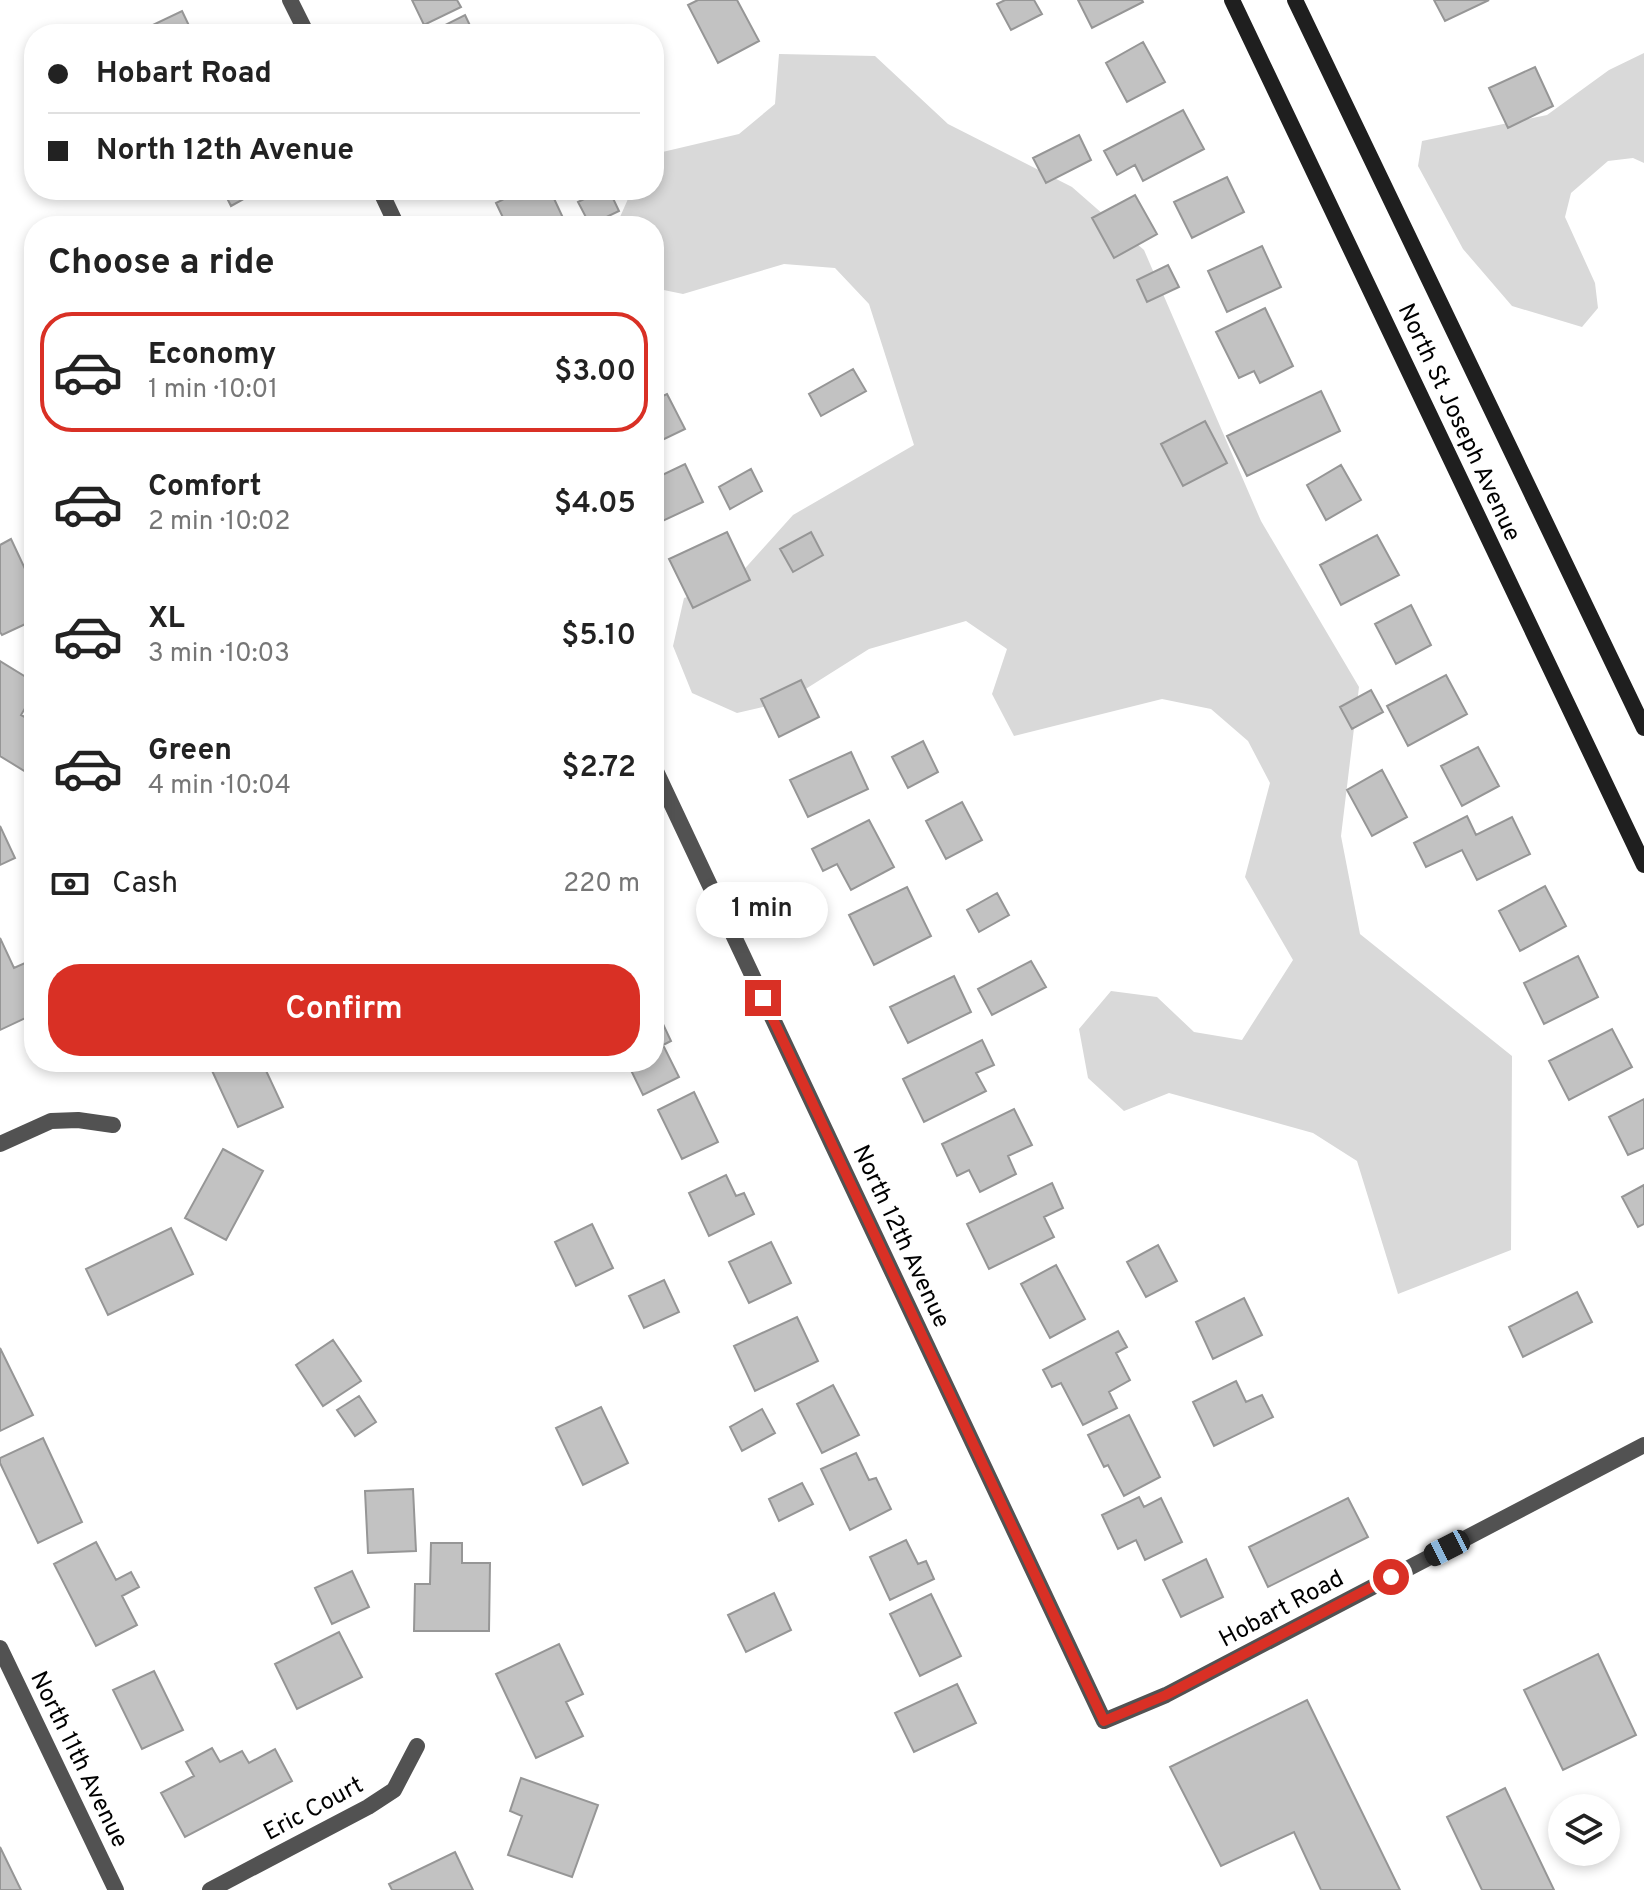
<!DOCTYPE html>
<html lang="en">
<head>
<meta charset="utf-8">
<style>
  body { margin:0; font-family:Overpass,sans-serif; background:#f2f2f2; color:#222; height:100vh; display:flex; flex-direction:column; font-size:30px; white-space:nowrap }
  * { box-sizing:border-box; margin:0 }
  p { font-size:26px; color:#767676 }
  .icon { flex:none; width:44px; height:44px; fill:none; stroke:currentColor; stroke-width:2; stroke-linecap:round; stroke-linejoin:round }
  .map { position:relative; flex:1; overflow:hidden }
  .sheet { position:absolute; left:24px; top:216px; width:640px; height:856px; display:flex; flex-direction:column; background:#fff; border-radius:32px; box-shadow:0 4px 12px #0003 }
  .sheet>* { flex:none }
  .banner { position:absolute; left:24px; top:24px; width:640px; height:176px; border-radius:32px; box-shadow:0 4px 12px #0003; display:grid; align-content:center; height:176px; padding:0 24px; background:#fff }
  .tools { position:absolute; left:1548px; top:1794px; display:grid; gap:16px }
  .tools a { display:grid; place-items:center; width:72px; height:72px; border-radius:50%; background:#fff; box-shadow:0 4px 12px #0003; font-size:40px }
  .end { position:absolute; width:36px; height:36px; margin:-18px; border:10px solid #d93025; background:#fff; box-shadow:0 0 0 4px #fff }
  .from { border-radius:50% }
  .bubble { position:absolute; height:56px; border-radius:28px; background:#fff; box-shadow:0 4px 12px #0003; font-size:26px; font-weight:600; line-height:56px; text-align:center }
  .car { position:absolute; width:24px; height:48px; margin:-24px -12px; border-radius:10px; box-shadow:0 0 6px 2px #0007; background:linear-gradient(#222 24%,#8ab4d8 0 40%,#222 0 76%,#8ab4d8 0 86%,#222 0) }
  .banner b { display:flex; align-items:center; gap:28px; height:76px; font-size:30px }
  .banner b+b { border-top:2px solid #e0e0e0 }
  .banner i { width:20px; height:20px; background:#222 }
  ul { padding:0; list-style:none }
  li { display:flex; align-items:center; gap:24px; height:120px; margin:0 16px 12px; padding:0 8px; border:4px solid transparent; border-radius:32px }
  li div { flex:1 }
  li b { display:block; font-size:30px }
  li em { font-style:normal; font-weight:600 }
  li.on { border-color:#d93025 }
  li>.icon { width:72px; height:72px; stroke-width:1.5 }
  h2 { padding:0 24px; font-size:36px; line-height:96px }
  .pay { display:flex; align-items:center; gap:20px; height:88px; padding:0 24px; font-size:30px }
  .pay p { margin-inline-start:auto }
  .cta { display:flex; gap:16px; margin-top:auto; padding:16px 24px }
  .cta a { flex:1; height:92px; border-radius:32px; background:#d93025; color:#fff; font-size:32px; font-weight:600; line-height:92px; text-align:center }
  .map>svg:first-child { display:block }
  .green { fill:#d9d9d9 }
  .building { fill:#c2c2c2; stroke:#969696; stroke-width:2 }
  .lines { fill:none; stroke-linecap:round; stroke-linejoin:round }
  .street { stroke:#525252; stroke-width:16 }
  .secondary { stroke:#1f1f1f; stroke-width:16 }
  .route { stroke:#d93025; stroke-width:10 }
  .labels { text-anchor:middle; stroke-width:6; stroke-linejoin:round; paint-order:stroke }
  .street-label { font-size:24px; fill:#000; stroke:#fff }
</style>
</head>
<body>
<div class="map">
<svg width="1644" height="1890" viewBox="0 0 1644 1890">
  <rect width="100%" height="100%" fill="#fff"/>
  <path class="green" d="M1644 53V163L1633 158 1608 161 1571 193 1565 217 1595 283 1598 308 1582 327 1512 306 1463 249 1418 166 1422 141 1547 115 1609 70Z
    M779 54 875 56 948 124 1072 187 1144 250 1261 521 1359 687 1341 836 1360 934 1512 1056 1511 1250 1398 1294 1357 1161 1313 1133 1169 1093 1124 1111 1088 1078 1079 1029 1111 991 1157 997 1194 1032 1242 1040 1293 960 1245 877 1270 783 1248 741 1211 709 1162 699 1014 736 992 694 1007 649 966 621 869 649 785 702 737 713 692 693 673 646 684 598 731 584 793 515 914 445 869 304 835 268 784 264 683 294 654 288V226H616L632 190H654V154L739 134 775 104Z"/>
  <path class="building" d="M412 0H457L461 7 424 25Z
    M698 0H737L759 41 718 63 688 5Z
    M1005 0H1034L1042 14 1011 30 997 4Z
    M1078 0H1142L1143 2 1092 28Z
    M1434 0H1489L1445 21Z
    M182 11 193 34H134Z
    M465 15 474 34H429V33Z
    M1143 42 1165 82 1127 102 1106 63Z
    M1535 67 1553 106 1508 128 1489 88Z
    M1183 110 1204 149 1143 181 1135 165 1117 175 1104 151Z
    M1079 135 1091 160 1046 183 1033 158Z
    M1227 177 1244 212 1192 238 1174 202Z
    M223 190H260L231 206Z
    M522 190H550L564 220 550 226H507L496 203Z
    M602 190H609L619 211 590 225 578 202Z
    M1135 195 1157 234 1114 258 1092 218Z
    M1262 246 1281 287 1227 312 1208 271Z
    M1168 265 1179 287 1147 302 1137 280Z
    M1265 308 1293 366 1260 383 1254 371 1239 378 1216 332Z
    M853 369 866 391 821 416 809 394Z
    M1321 391 1340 431 1247 476 1227 436Z
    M667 394 685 429 654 444V400Z
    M1205 421 1227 463 1183 486 1161 444Z
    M685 464 703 502 654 525V479Z
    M1341 465 1361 500 1326 520 1307 485Z
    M751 469 762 491 730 509 719 487Z
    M727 532 750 580 693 608 669 559Z
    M811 532 823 555 793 572 780 549Z
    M1377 535 1399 575 1341 605 1320 565Z
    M11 539 34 588V620L2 635 0 632V545Z
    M1411 605 1431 645 1396 664 1375 624Z
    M0 661 34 682V693L21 715 34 722V777L0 756Z
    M1446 675 1467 714 1408 746 1387 706Z
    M801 680 819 717 779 737 761 699Z
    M1371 690 1383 712 1352 729 1340 707Z
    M923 741 938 772 908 788 892 757Z
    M1478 747 1499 786 1462 806 1441 766Z
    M851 752 868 789 808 817 790 780Z
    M1382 770 1407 817 1372 836 1347 790Z
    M962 802 982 840 946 859 926 821Z
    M1467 816 1476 835 1512 817 1530 854 1477 880 1462 850 1426 867 1414 843Z
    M869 820 894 867 851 890 837 864 823 871 812 849Z
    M0 826 15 858 0 865Z
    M1545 886 1566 926 1520 951 1499 911Z
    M907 887 931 936 874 965 849 915Z
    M997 893 1009 915 979 932 967 910Z
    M0 938 14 968 34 959V1014L0 1030Z
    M1578 956 1598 997 1544 1024 1524 983Z
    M1031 961 1046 987 992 1015 978 989Z
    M954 976 971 1012 908 1043 890 1007Z
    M662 1022 671 1041 663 1045 679 1077 643 1095 627 1062H654V1026Z
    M1612 1029 1632 1067 1569 1100 1549 1061Z
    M982 1040 994 1065 976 1073 986 1091 924 1122 903 1079Z
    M208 1062H262L283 1107 238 1127Z
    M694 1092 718 1142 682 1159 658 1110Z
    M1644 1099V1148L1628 1155 1609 1117Z
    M1014 1109 1032 1145 1008 1156 1016 1174 980 1192 969 1170 957 1176 942 1144Z
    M223 1149 263 1171 226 1240 185 1218Z
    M726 1175 736 1196 744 1193 754 1214 709 1236 689 1193Z
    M1052 1183 1063 1208 1044 1217 1054 1237 989 1269 967 1224Z
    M1644 1185V1224L1638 1227 1622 1197Z
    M592 1224 613 1268 576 1286 555 1242Z
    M171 1228 193 1274 108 1315 86 1269Z
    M771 1242 791 1283 749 1303 729 1262Z
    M1158 1245 1177 1281 1146 1297 1127 1262Z
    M1056 1265 1085 1319 1050 1338 1021 1284Z
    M664 1280 679 1312 644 1328 629 1296Z
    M1577 1292 1592 1322 1523 1357 1509 1327Z
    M1244 1298 1262 1335 1213 1359 1196 1322Z
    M797 1317 818 1361 755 1391 734 1346Z
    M1118 1331 1127 1347 1116 1353 1130 1380 1109 1392 1117 1408 1083 1425 1061 1383 1052 1387 1043 1370Z
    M333 1340 361 1381 323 1406 296 1365Z
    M0 1348 33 1415 0 1431Z
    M1236 1381 1246 1402 1262 1395 1273 1417 1214 1446 1193 1402Z
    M833 1385 859 1435 822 1453 797 1404Z
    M359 1396 376 1422 355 1436 337 1410Z
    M601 1407 628 1463 583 1485 556 1428Z
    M762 1409 775 1433 742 1451 730 1427Z
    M1129 1415 1160 1477 1124 1496 1108 1465 1104 1467 1088 1435Z
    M43 1438 82 1522 38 1543 0 1463V1458Z
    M856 1453 869 1480 876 1478 891 1509 850 1530 821 1469Z
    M802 1483 813 1504 779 1521 769 1499Z
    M413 1489 416 1551 368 1553 365 1491Z
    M1139 1497 1144 1507 1161 1498 1182 1542 1145 1560 1136 1540 1118 1549 1102 1515Z
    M1348 1498 1368 1537 1268 1587 1249 1547Z
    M906 1540 918 1564 926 1561 934 1579 890 1600 870 1557Z
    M96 1542 116 1580 131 1572 139 1587 122 1596 137 1625 96 1646 54 1564Z
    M431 1543H462V1563H490L489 1631H414L415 1584H430Z
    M1206 1559 1223 1597 1181 1617 1163 1580Z
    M352 1571 369 1607 332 1624 315 1588Z
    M774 1593 791 1630 746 1652 728 1615Z
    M931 1594 961 1656 920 1676 890 1614Z
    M339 1632 362 1677 297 1709 275 1664Z
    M559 1644 583 1694 566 1702 583 1736 536 1758 496 1674Z
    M1598 1654 1636 1735 1563 1770 1524 1690Z
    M154 1671 183 1730 142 1749 113 1690Z
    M957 1684 976 1723 914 1752 895 1713Z
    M1307 1700 1400 1890H1321L1294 1832 1221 1866 1170 1767Z
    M212 1748 220 1762 242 1751 249 1763 275 1749 292 1781 185 1837 161 1793 194 1776 186 1762Z
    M521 1778 598 1805 572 1877 508 1855 522 1816 510 1811Z
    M1505 1788 1554 1890H1482L1447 1817Z
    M0 1847 21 1890H0Z
    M455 1852 473 1890H392L389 1884Z"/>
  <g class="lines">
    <path class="street" d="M290 0 307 34
      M380 190 397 226
      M654 767 1104 1721 1166 1695 1644 1445
      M0 1144 51 1121 78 1120 113 1125
      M0 1648 116 1890
      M210 1890 368 1807 394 1790 417 1746"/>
    <path class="secondary" d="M1232 0 1644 865
      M1295 0 1644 728"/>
  </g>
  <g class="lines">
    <path class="route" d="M763 998 1104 1721 1166 1695 1391 1577"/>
  </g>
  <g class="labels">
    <g class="street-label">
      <text transform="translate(1460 422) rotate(65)" y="8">North St Joseph Avenue</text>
      <text transform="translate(902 1236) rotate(65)" y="8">North 12th Avenue</text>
      <text transform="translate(1281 1608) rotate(-28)" y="8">Hobart Road</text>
      <text transform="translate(80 1759) rotate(64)" y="8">North 11th Avenue</text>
      <text transform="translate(313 1808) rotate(-28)" y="8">Eric Court</text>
    </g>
  </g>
</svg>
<div class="tools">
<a><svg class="icon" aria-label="layers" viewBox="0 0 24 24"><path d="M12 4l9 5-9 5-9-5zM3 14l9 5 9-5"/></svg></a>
</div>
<i class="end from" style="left:1391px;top:1577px"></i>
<i class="end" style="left:763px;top:998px"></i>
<div class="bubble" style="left:696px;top:882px;width:132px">1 min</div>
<i class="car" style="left:1447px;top:1548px;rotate:243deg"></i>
<div class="banner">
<b><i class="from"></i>Hobart Road</b>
<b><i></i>North 12th Avenue</b>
</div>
<section class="sheet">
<h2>Choose a ride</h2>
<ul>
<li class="on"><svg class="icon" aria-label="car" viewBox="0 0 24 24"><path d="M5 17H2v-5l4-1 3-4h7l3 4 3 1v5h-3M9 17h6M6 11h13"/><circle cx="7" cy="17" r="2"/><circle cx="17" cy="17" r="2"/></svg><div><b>Economy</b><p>1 min · 10:01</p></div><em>$3.00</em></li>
<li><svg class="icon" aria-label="car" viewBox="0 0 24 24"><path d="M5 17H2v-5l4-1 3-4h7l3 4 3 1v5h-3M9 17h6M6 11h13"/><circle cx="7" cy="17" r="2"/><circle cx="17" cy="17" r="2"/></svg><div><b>Comfort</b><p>2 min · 10:02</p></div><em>$4.05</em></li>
<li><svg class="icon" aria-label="car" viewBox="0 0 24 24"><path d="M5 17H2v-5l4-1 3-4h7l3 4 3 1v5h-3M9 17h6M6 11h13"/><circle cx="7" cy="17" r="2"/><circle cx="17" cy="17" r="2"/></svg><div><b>XL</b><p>3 min · 10:03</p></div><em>$5.10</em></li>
<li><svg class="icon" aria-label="car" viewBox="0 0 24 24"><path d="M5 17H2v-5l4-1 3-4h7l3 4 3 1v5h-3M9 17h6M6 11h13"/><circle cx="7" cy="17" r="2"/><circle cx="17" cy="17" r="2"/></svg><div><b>Green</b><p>4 min · 10:04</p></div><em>$2.72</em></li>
</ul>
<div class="pay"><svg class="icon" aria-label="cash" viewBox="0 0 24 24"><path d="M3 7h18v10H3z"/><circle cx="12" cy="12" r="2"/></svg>Cash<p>220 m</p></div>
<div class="cta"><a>Confirm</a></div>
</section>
</div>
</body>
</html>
